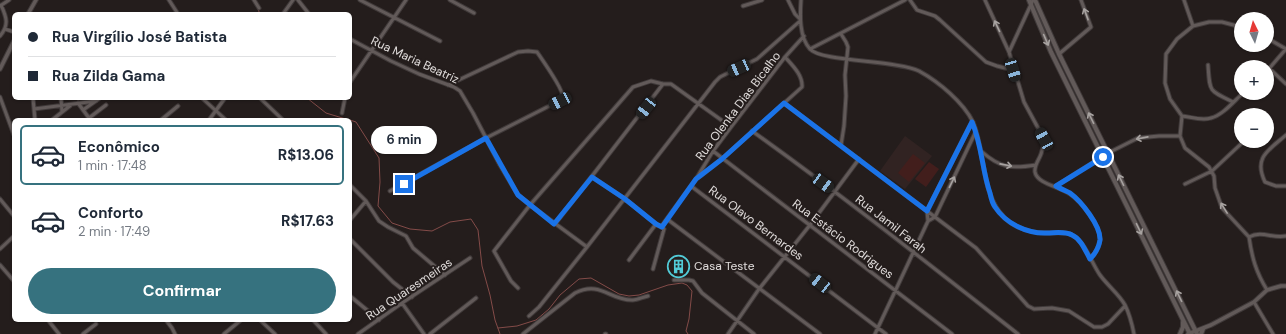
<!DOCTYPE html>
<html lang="pt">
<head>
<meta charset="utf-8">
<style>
  body { margin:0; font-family:"DM Sans",sans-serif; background:#f6f6f7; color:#1f2937; height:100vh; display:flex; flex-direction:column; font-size:15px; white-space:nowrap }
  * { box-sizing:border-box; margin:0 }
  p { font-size:13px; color:#747a83 }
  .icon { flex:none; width:22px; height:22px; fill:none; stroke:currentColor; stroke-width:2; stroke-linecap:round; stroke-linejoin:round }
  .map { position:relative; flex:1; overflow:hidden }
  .side { position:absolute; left:12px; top:118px; width:340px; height:204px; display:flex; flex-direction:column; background:#fff; border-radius:6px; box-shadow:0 1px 3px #0004 }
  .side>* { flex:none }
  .guide { position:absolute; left:12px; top:12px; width:340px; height:88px; border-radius:6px; box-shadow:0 1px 3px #0004; display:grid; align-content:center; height:88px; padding:0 16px; background:#fff }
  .needle { width:26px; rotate:355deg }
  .buttons { position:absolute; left:1234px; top:12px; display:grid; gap:8px }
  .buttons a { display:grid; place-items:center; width:40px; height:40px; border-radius:50%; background:#fff; box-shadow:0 1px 3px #0004; font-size:20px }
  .end { position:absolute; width:18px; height:18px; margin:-9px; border:5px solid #1a73e8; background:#fff; box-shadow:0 0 0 2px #fff }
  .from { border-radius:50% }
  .bubble { position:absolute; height:28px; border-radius:14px; background:#fff; box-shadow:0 1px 3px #0004; font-size:13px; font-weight:700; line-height:28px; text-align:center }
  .car { position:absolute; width:12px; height:24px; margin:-12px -6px; border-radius:5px; box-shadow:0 0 3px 1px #0007; background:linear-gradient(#222 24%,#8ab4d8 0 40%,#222 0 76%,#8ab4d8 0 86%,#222 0) }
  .guide b { display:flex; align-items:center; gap:14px; height:38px; font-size:15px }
  .guide b+b { border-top:1px solid #e0e1e3 }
  .guide i { width:10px; height:10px; background:#1f2937 }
  ul { padding:7px 0 0; list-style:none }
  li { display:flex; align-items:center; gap:12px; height:60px; margin:0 8px 6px; padding:0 8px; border:2px solid transparent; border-radius:6px }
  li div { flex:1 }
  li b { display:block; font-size:15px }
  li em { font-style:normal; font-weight:700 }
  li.current { border-color:#36727f }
  li>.icon { width:36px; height:36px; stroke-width:1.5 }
  .primary-button { display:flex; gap:8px; margin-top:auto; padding:8px 16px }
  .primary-button a { flex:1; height:46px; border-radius:24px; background:#36727f; color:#fff; font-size:16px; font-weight:700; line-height:46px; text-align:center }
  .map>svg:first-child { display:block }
  .built { fill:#312322 }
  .grass { fill:#421e1c }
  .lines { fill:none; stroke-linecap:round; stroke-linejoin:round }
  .stream { stroke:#834b48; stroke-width:1 }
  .minor-casing { stroke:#403a3a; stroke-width:5 }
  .tertiary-casing { stroke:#403a3a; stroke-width:5.5 }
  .secondary-casing { stroke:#403a3a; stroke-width:6 }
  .minor { stroke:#625a59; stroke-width:3 }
  .tertiary { stroke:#625a59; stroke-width:3.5 }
  .secondary { stroke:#625a59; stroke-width:4 }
  .oneway { stroke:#a7a2a0 }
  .route { stroke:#1a73e8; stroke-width:5 }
  .labels { text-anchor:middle; stroke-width:4; stroke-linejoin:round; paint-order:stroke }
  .street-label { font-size:12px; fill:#e0dcdb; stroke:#241d1c }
  .poi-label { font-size:12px; fill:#e0dcdb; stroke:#241d1c; text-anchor:start }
</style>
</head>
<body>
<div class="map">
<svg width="1286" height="334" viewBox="0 0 1286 334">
  <rect width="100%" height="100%" fill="#241d1c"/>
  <path class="built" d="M905 136 932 156 905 189 880 171Z"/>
  <path class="grass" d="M913 154 925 163 909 182 898 173Z
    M929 162 939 169 926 187 915 179Z"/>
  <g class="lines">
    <path class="stream" d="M257 7 260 14
      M307 98 326 113 349 120
      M350 120 356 122 379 158 380 182 378 206 392 223 410 229 432 231 450 222 471 219 478 230 482 266 490 295 495 320 500 334
      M498 328 517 326 536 320 549 309 560 295 579 279 591 278 619 294 629 296 639 295 668 285 682 283 687 285 692 291 689 319 686 331 688 334"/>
    <defs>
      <path id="minor" d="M169 0 178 14
        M254 0 259 8
        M298 0 309 14
        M360 0 440 41
        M450 0 474 13
        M788 0 795 14 800 19
        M801 0C800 15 799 37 810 49 821 62 896 60 919 71 939 82 963 102 973 122 979 137 981 154 984 169 987 186 991 203 1003 216 1013 228 1032 233 1046 233 1054 233 1063 232 1070 234 1084 239 1092 264 1100 275 1108 286 1119 294 1125 305 1130 315 1132 324 1134 334
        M910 0 917 10 935 16 940 20 986 62 997 66 1013 70
        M985 0 1009 52 1024 102 1044 139C1044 145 1043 149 1041 154 1039 160 1034 165 1035 172 1037 184 1061 187 1070 194 1081 201 1101 226 1100 240 1099 247 1095 254 1090 259
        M1184 0 1193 26
        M0 6 9 0
        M743 6 762 0
        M283 14 293 0
        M1241 27 1222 22H1209L1193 26 1177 39 1166 54 1165 83 1170 99 1182 116 1180 136 1185 148 1209 167 1214 176 1215 188 1222 208 1249 237
        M5 29 14 32
        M841 34 846 42 848 47 845 75 846 96 844 126 841 145
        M0 36C9 25 7 18 1 5
        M1267 38 1286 49
        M350 39 391 61 419 74 454 87 460 91 473 113 500 165 518 195 530 205 587 247
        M810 49 905 0
        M1009 52 1033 0
        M1059 54 1091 27 1081 0
        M1208 65C1210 92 1208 90 1233 102
        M1270 69 1286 84
        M1267 71 1286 49
        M350 82 406 0
        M0 97 14 135
        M33 98 35 120
        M61 98 62 112
        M202 98 226 120
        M260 98 283 120
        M78 103 89 118 106 105
        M784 103 976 248 1028 306 1034 309 1052 308 1069 311 1094 327H1102L1108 324 1125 306
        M34 109 96 101
        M83 110 100 98
        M342 113 345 98
        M1182 116C1191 117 1202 121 1211 118 1223 115 1234 101 1243 93
        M52 120 71 105
        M161 120 178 106
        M209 120 225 98
        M752 131C843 196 930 265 1018 334
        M1286 135C1269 150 1253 157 1265 182L1276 186H1286
        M713 151 952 334
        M981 151C1000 168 1011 169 1036 165
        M592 177 625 199 656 224 664 229 653 269
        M699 177 722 159 802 87C803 75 792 65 785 57
        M1185 184 1212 171 1243 142
        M350 185 366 201 379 221 388 227 406 236 413 248 445 275
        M691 186 886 334
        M1056 186 1108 153 1138 138 1159 136H1180
        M390 191 486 138 559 101C560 99 562 97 562 95 563 89 541 58 537 52L528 51 518 52 448 85
        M0 199 14 216
        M667 219 820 334
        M350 220 366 201
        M928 221 935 217 976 131
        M555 224 663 84
        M661 227 696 179 713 151 731 127 785 57 804 36
        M1249 237C1252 258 1256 272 1267 290
        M1249 237C1262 230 1273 239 1286 236
        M350 239 393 282 412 297
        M0 249 14 236
        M629 260 656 224
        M0 265 14 281
        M674 280H689L693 281 702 293 754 334
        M518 288 511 281 494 251 530 205 633 87 651 81 663 84H671L731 127
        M350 296 379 320
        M1254 302 1273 334
        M402 303 424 334
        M529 316 539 307 587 247 715 82 720 77 726 74 757 59 800 21
        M48 320 59 334
        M166 320 172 328 175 334
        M260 320 275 334
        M313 320 326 334
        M83 334 96 324
        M224 334 241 320
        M358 334 402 303 470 258
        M430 334 476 298
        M523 334 575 293C601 280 610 301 633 300 637 300 643 297 648 296
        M605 334H606
        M728 334 759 289 810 225 859 159
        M875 334 928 221 927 211 972 122"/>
      <path id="tertiary" d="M28 14 36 0
        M0 69 14 41
        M1188 334 1211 325 1254 302 1267 290 1281 286H1286"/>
      <path id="secondary" d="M1029 0 1051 52 1190 334
        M1035 0 1059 54 1197 334
        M1180 334 1183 327V322
        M1201 334 1203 329"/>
    </defs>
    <use href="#minor" class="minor-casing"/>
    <use href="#tertiary" class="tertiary-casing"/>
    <use href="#secondary" class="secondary-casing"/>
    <use href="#minor" class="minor"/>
    <use href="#tertiary" class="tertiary"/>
    <use href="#secondary" class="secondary"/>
  </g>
  <defs><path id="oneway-shaft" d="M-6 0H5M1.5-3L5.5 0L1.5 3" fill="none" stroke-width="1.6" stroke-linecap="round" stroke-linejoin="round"/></defs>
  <g class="oneway">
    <use href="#oneway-shaft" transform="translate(1086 14) rotate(-110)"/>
    <use href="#oneway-shaft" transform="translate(997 26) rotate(-115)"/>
    <use href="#oneway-shaft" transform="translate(1046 40) rotate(67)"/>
    <use href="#oneway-shaft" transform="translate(1091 118) rotate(-116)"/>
    <use href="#oneway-shaft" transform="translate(1142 138) rotate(169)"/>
    <use href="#oneway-shaft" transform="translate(1006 165) rotate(11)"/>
    <use href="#oneway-shaft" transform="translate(1121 180) rotate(-116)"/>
    <use href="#oneway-shaft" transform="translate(952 182) rotate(-64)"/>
    <use href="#oneway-shaft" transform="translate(1224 208) rotate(-122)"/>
    <use href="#oneway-shaft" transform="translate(1139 229) rotate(64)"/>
    <use href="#oneway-shaft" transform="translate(1179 296) rotate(-116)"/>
  </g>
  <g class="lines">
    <path class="route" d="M404 184 486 138 518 195 554 224 592 177 625 199 656 224 662 227 696 179 722 159 784 103 927 211 972 122C982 145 982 170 990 193 991 198 992 203 995 207 1006 224 1028 234 1047 233 1055 233 1065 231 1072 235 1081 239 1085 250 1090 259 1095 254 1099 247 1100 240 1101 226 1081 201 1070 193 1066 191 1061 189 1056 186L1103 157"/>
  </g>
  <defs>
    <symbol id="building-ring" viewBox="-11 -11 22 22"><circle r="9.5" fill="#241d1c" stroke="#52cbd7" stroke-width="1.5"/><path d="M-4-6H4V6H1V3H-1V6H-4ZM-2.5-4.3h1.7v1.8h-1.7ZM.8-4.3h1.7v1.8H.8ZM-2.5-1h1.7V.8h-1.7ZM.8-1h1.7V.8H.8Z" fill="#52cbd7"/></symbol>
  </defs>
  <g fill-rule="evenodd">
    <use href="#building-ring" x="666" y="254" width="25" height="25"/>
  </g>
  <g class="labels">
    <g class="street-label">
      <text transform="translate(415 60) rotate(25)" y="4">Rua Maria Beatriz</text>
      <text transform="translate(738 106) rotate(-53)" y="4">Rua Olenka Dias Bicalho</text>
      <text transform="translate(756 223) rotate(37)" y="4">Rua Olavo Bernardes</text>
      <text transform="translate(891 224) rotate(38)" y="4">Rua Jamil Farah</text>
      <text transform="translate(843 239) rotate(37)" y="4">Rua Estácio Rodrigues</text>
      <text transform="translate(409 289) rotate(-34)" y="4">Rua Quaresmeiras</text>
    </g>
    <g class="poi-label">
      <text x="694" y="270">Casa Teste</text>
    </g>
  </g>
</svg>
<div class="buttons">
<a><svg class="needle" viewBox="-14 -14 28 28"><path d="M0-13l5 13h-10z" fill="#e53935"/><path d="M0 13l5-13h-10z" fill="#747a83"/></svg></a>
<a>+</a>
<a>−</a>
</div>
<i class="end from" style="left:1103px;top:157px"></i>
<i class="end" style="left:404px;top:184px"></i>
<div class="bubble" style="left:371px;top:126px;width:66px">6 min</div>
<i class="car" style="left:739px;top:68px;rotate:246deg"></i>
<i class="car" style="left:1013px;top:70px;rotate:163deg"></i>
<i class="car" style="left:560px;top:101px;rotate:243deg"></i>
<i class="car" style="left:646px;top:108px;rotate:218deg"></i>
<i class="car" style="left:1044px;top:139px;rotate:331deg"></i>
<i class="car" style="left:823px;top:183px;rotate:126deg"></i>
<i class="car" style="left:820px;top:283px;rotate:308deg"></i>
<div class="guide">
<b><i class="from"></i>Rua Virgílio José Batista</b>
<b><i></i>Rua Zilda Gama</b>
</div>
<section class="side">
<ul>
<li class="current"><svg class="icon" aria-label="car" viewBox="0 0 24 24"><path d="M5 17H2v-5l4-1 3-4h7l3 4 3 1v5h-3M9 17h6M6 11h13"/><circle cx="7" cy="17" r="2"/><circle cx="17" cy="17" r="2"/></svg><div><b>Econômico</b><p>1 min · 17:48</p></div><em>R$13.06</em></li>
<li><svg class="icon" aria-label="car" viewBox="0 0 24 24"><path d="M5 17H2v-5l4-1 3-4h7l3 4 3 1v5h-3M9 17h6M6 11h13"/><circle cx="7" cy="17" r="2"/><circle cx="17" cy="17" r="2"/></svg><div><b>Conforto</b><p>2 min · 17:49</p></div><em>R$17.63</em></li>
</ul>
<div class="primary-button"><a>Confirmar</a></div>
</section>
</div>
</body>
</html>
